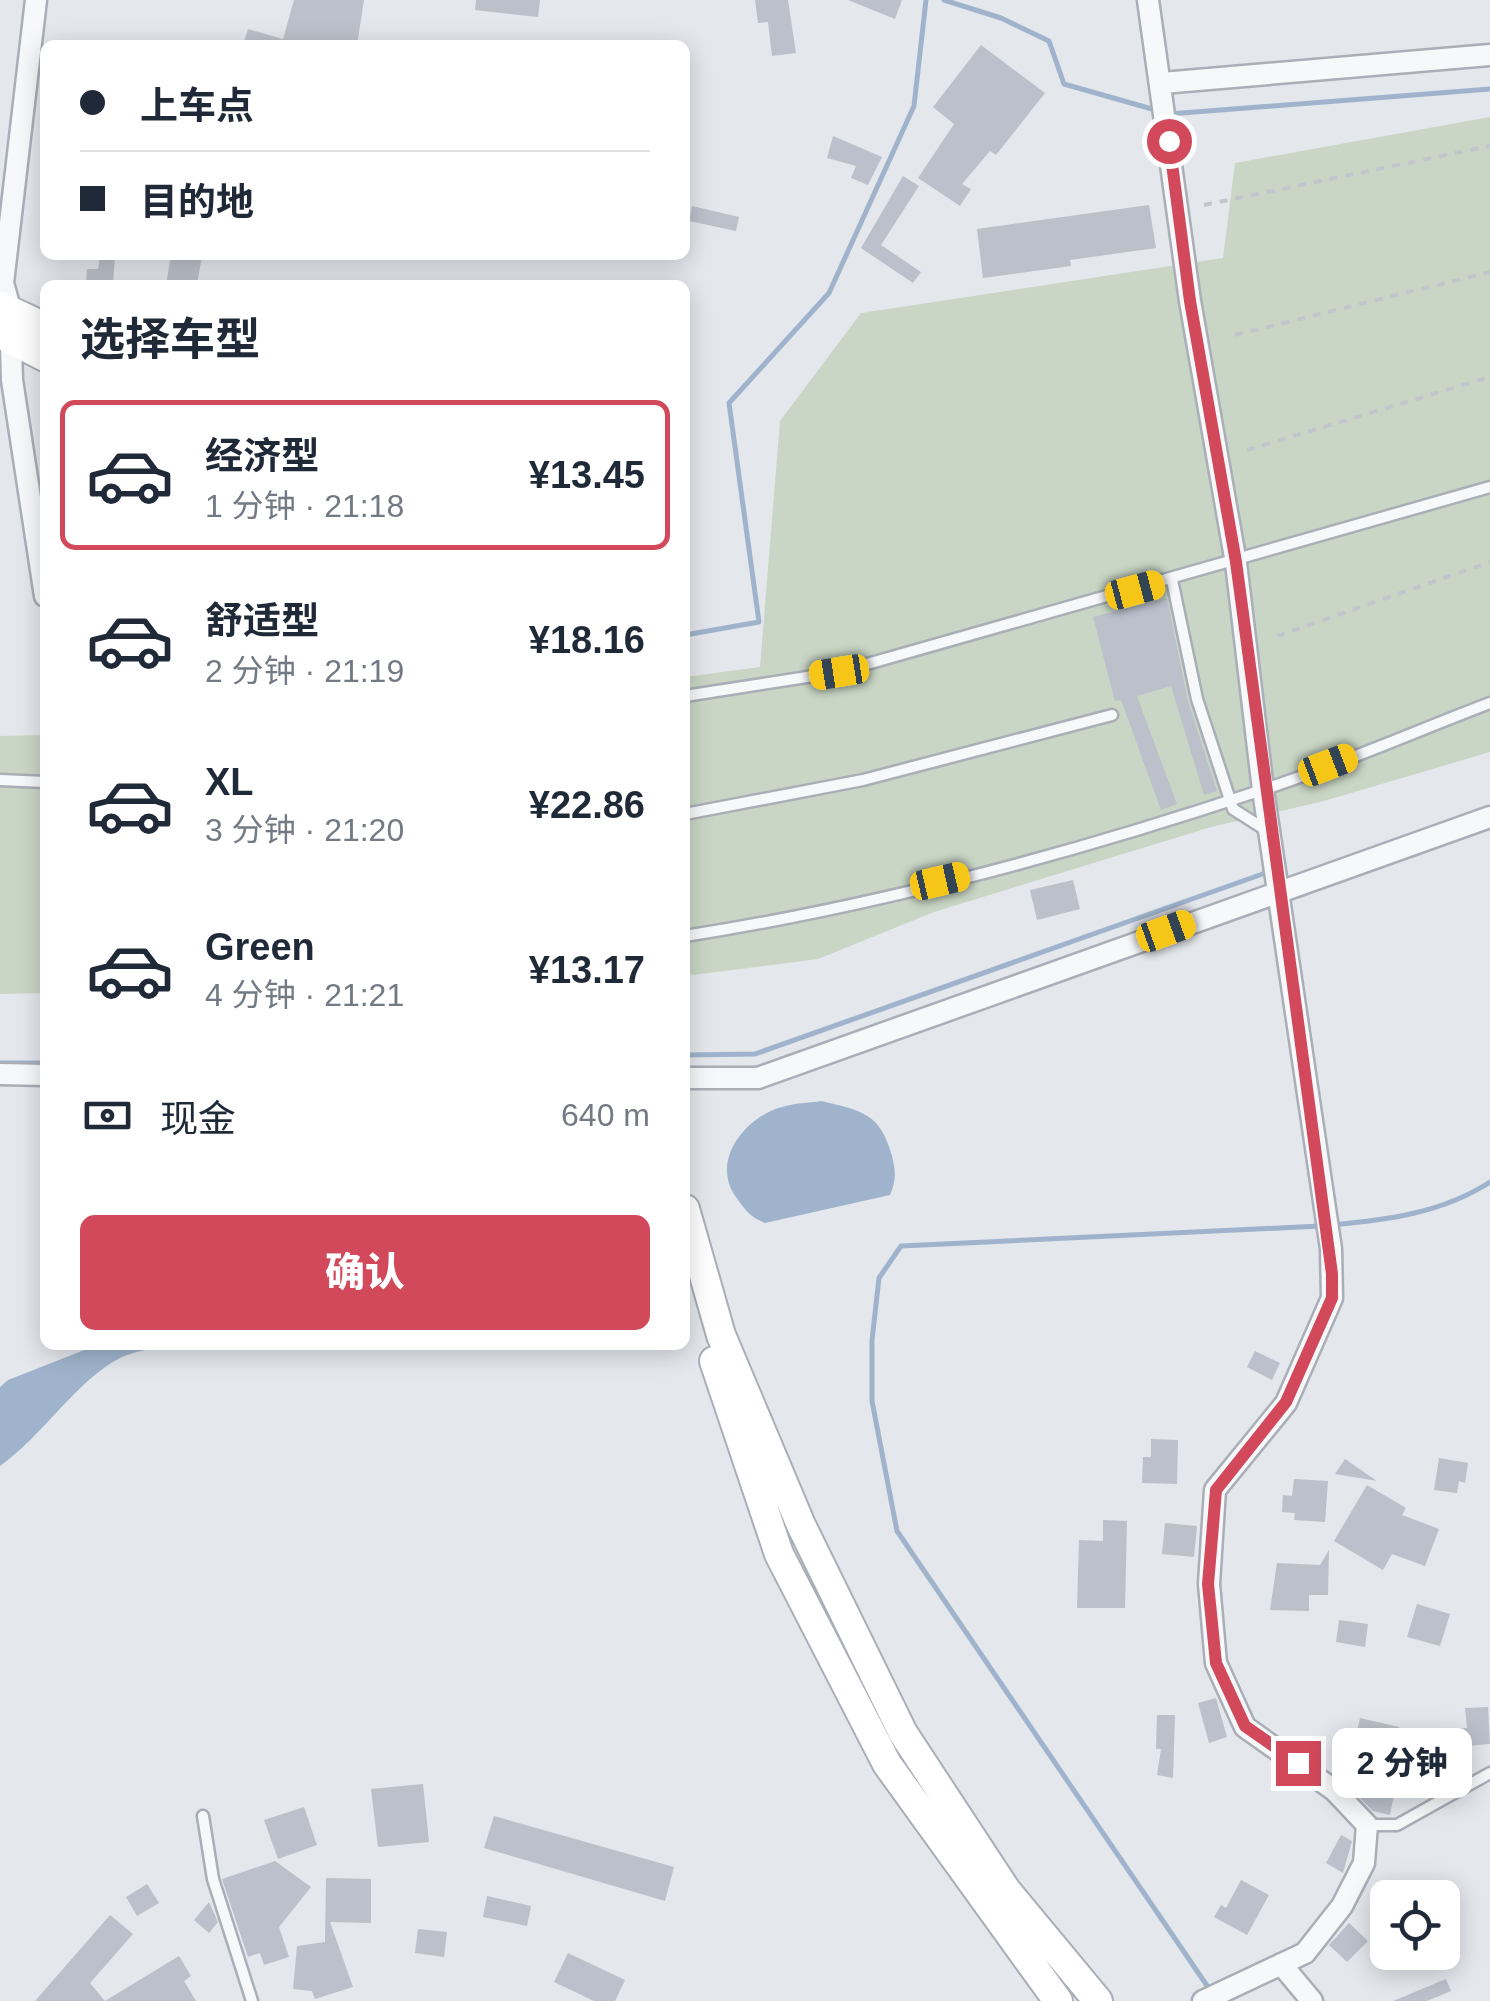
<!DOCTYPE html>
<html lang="zh">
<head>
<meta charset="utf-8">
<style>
  body { margin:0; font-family:Arial,"Noto Sans SC",sans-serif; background:#f6f6f7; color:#1f2937; height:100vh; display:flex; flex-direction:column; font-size:38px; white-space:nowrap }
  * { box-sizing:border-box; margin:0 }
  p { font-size:32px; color:#747a83 }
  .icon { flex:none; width:55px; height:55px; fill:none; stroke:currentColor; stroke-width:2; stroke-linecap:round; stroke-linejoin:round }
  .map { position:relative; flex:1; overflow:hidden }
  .panel { position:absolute; left:40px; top:280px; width:650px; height:1070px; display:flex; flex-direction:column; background:#fff; border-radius:15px; box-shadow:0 5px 25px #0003 }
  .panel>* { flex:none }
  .banner { position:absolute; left:40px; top:40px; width:650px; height:220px; border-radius:15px; box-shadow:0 5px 25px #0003; display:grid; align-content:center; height:220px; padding:0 40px; background:#fff }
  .buttons { position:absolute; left:1370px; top:1880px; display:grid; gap:20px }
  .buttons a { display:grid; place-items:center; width:90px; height:90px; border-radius:15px; background:#fff; box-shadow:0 5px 25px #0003; font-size:50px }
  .end { position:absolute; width:45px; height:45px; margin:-22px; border:12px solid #d1495b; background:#fff; box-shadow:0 0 0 5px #fff }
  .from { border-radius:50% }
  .bubble { position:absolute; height:70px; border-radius:15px; background:#fff; box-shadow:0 5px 25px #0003; font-size:32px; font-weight:800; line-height:70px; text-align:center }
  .car { position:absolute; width:30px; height:60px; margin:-30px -15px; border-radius:12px; box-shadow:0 0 8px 2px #0007; background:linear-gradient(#f5c518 24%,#345 0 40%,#f5c518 0 76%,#345 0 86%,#f5c518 0) }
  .banner b { display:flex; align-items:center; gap:35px; height:95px; font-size:38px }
  .banner b+b { border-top:2px solid #e0e1e3 }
  .banner i { width:25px; height:25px; background:#1f2937 }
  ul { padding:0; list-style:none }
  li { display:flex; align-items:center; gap:30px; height:150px; margin:0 20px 15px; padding:0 20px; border:5px solid transparent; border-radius:15px }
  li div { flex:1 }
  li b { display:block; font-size:38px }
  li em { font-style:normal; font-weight:800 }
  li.active { border-color:#d1495b }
  li>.icon { width:90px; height:90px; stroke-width:1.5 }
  h2 { padding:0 40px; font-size:45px; line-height:120px }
  .pay { display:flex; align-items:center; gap:25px; height:110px; padding:0 40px; font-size:38px }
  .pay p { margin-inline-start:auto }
  .button { display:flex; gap:20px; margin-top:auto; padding:20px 40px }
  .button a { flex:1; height:115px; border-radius:15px; background:#d1495b; color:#fff; font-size:40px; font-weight:800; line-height:115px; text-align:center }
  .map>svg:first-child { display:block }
  .green { fill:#c9d6c5 }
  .water { fill:#9fb4cc }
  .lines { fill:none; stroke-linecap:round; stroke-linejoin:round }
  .stream { stroke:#9fb4cc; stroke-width:5 }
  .building { fill:#bbc0ca }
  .service-casing { stroke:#a9aeb7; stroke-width:15 }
  .minor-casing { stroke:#a9aeb7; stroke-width:25 }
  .secondary-casing { stroke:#a9aeb7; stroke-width:32 }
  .path { stroke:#c2c5cb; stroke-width:4; stroke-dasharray:8 8; stroke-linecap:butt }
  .service { stroke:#f7f8fa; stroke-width:10 }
  .minor { stroke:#f7f8fa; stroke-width:20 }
  .secondary { stroke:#fff; stroke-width:28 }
  .route { stroke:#d1495b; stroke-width:12 }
</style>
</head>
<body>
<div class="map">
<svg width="1490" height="2001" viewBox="0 0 1490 2001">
  <rect width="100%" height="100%" fill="#e4e7ec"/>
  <path class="green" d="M1490 117V752L1324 801 1211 827 934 912 818 959 685 976V677L760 667 780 421 861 313 1223 258 1235 163Z
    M45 735V993L0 994V736Z"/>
  <path class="water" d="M821 1101C863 1111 880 1113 892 1156 896 1173 896 1180 890 1195L765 1223C750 1217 745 1210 736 1197 710 1161 745 1117 782 1107 794 1103 809 1103 821 1101Z
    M97 1345H167C153 1349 135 1351 122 1357 77 1379 43 1436 0 1466V1387L8 1380Z"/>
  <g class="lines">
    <path class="stream" d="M944 0 1001 18 1049 41 1064 84 1159 111
      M1169 114 1490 89
      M685 635 759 622 729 403 829 293 914 106 926 0
      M685 1055 755 1054 1271 871
      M0 1063H45
      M1331 1225C1387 1220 1442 1213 1490 1182
      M1210 1990 897 1531 872 1401V1340L879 1278 901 1246 1320 1226"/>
  </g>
  <path class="building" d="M294 0H364L357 45H243L248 29 283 39Z
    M476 0H540L538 17 475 10Z
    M755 0H788L796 53 772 56 768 22 758 23Z
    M848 0H902L895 19Z
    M981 45 1045 93 996 155 990 151 962 184 971 189 960 206 918 178 954 124 933 107Z
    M833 136 882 157 868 185 851 178 856 166 827 158Z
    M903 176 919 186 881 245 921 272 913 283 861 248Z
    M1149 205 1156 248 1070 260 1071 266 983 278 977 229Z
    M692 206 739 217 736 231 689 221Z
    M100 255H115L113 285H86L87 269H98Z
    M171 255H202L197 285H166Z
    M1167 598 1188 701 1217 791 1204 795 1171 686 1137 696 1177 804 1161 810 1121 700 1115 701 1093 617Z
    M1073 880 1080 909 1037 920 1030 890Z
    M1255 1351 1280 1363 1272 1380 1247 1367Z
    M1151 1439 1178 1440 1177 1484 1142 1483 1143 1457H1151Z
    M1439 1458 1468 1463 1465 1483 1459 1481 1457 1493 1434 1490Z
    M1345 1459 1377 1481 1335 1474Z
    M1294 1479 1328 1481 1325 1522 1294 1520 1295 1513 1282 1512 1283 1495 1292 1496Z
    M1367 1485 1406 1508 1402 1515 1439 1529 1425 1566 1392 1554 1383 1570 1334 1541Z
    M1103 1520 1127 1521 1125 1608H1077L1079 1540 1103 1541Z
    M1165 1523 1197 1526 1194 1557 1162 1554Z
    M1329 1550 1328 1595H1309V1611L1270 1610 1277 1563 1320 1565Z
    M1417 1604 1450 1614 1440 1646 1407 1637Z
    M1339 1620 1368 1624 1365 1647 1336 1642Z
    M1216 1698 1227 1737 1209 1743 1198 1703Z
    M1488 1707 1490 1744 1454 1747 1453 1729 1467 1728 1465 1708Z
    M1157 1715H1175L1173 1778 1157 1775 1161 1749H1156Z
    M1360 1718 1399 1727 1388 1778 1397 1780 1390 1815 1373 1811 1356 1794 1357 1788 1346 1783Z
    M423 1784 429 1842 378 1847 371 1789Z
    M304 1807 317 1845 278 1859 264 1820Z
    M494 1816 674 1867 665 1901 484 1848Z
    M1341 1835 1352 1841 1343 1873 1326 1863Z
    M275 1861 311 1887 279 1927 289 1957 264 1965 260 1953 248 1957 222 1879Z
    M326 1878 371 1879V1923L330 1922 353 1987 315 1999 312 1991 293 1989 297 1946 325 1942Z
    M1241 1880 1269 1895 1247 1935 1214 1917 1221 1905 1226 1908Z
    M147 1884 159 1903 137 1916 126 1897Z
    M487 1896 531 1906 527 1926 483 1917Z
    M209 1902 218 1922 209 1933 194 1920Z
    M110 1915 133 1934 90 1983 105 2001 179 1956 191 1976 184 1981 196 2001H35Z
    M1349 1923 1368 1941 1347 1962 1329 1945Z
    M418 1929 447 1932 444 1957 415 1953Z
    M568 1953 625 1980 615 2001H594L554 1982Z
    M1446 1979 1451 1991 1427 2001H1393Z"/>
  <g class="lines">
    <defs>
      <path id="service" d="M1172 580 1197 699 1233 809 1269 832
        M685 696 839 672 1490 487
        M0 780 45 782
        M685 814 863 780 1112 715
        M685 936C877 906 1077 852 1262 790 1339 765 1414 732 1490 703
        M203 1816 213 1879 252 2001
        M1367 1825H1397L1490 1773"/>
      <path id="minor" d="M36 0 3 283 10 308 12 380 45 596
        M1148 0 1190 301 1236 563 1263 790 1331 1249 1332 1298 1286 1403 1215 1490 1209 1584 1216 1663 1245 1727 1334 1790 1367 1825 1364 1863 1342 1906 1305 1953 1203 2001
        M1162 83 1490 55
        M0 1074 45 1075
        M685 1078H758L1490 817
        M1281 1964 1312 2001"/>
      <path id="secondary" d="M0 306 45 327
        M0 334 45 357
        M685 1209 721 1335 801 1525 903 1733 1006 1890 1098 2001
        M714 1361 779 1554 887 1764 1058 2001"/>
    </defs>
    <use href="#service" class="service-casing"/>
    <use href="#minor" class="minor-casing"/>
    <use href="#secondary" class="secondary-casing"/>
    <path class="path" d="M1204 205 1490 146
      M1235 335 1490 272
      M1247 450 1490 377
      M1277 636 1490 562"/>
    <use href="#service" class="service"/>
    <use href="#minor" class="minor"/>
    <use href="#secondary" class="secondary"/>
  </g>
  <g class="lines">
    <path class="route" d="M1169 141 1190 301 1236 562 1332 1274V1298L1286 1402 1216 1490 1208 1584 1216 1663 1245 1726 1298 1763"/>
  </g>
</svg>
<div class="buttons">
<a><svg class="icon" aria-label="locate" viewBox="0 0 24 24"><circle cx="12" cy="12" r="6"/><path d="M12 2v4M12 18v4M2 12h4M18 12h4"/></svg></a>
</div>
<i class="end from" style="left:1169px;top:141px"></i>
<i class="end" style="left:1298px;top:1763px"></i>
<div class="bubble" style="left:1332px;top:1728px;width:140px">2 分钟</div>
<i class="car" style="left:1135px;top:590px;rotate:75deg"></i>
<i class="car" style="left:839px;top:672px;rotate:261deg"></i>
<i class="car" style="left:1328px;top:765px;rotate:69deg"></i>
<i class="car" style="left:940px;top:881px;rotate:77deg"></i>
<i class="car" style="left:1166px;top:931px;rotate:70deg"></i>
<div class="banner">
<b><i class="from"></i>上车点</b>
<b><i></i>目的地</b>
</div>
<section class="panel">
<h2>选择车型</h2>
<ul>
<li class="active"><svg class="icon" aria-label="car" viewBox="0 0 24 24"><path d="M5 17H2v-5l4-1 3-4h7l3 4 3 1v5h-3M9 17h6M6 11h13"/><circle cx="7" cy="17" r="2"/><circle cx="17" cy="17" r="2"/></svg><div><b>经济型</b><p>1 分钟 · 21:18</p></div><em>¥13.45</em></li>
<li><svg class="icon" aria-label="car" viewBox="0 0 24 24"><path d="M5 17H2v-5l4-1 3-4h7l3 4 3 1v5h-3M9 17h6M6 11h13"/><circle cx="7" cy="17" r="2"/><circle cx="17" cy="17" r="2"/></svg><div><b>舒适型</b><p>2 分钟 · 21:19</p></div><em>¥18.16</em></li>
<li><svg class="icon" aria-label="car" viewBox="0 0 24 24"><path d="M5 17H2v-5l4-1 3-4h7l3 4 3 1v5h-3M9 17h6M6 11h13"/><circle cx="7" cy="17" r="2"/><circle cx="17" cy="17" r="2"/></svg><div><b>XL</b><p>3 分钟 · 21:20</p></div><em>¥22.86</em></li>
<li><svg class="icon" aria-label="car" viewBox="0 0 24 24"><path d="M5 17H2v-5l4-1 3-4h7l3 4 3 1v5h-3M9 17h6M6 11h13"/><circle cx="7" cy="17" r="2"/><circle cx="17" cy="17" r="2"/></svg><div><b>Green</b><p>4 分钟 · 21:21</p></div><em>¥13.17</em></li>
</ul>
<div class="pay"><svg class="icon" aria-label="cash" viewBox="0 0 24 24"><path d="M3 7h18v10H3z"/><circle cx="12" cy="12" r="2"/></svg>现金<p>640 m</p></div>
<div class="button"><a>确认</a></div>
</section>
</div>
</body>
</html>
